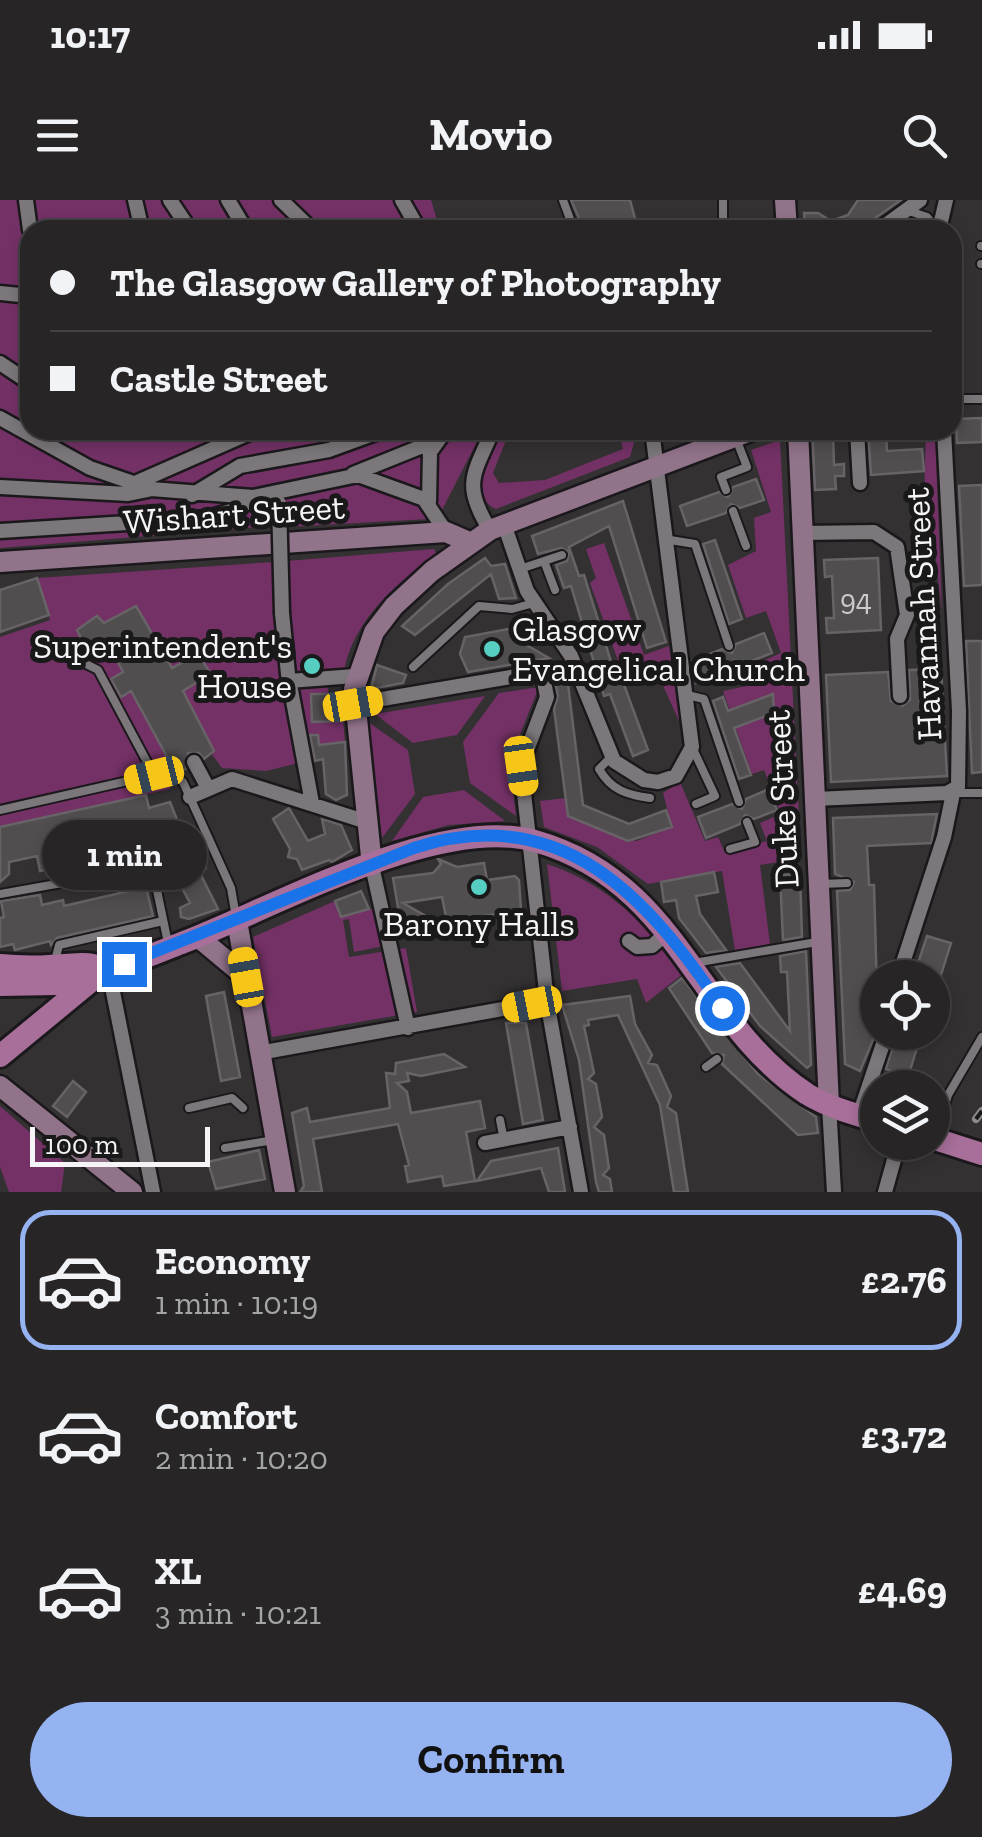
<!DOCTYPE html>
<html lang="en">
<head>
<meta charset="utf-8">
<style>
  body { margin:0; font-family:"Zilla Slab",serif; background:#2f2d2e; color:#f1f3f6; height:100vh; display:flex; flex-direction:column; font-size:38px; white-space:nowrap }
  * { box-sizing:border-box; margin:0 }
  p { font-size:32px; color:#a4a5a7 }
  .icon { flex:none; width:55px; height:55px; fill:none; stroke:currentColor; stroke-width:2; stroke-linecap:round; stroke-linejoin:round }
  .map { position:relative; height:992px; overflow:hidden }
  .details { display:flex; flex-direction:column; background:#272526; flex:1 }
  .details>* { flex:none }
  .hud { position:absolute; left:20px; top:20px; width:942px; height:220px; border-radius:30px; box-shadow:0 5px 15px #0003,0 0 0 2px #434243; display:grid; align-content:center; height:220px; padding:0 30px; background:#272526 }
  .tools { position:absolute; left:860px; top:760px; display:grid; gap:20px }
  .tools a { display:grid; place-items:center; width:90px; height:90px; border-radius:50%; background:#272526; box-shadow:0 5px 15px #0003,0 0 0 2px #434243; font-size:50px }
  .scale { position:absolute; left:30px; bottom:25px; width:180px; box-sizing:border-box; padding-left:10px; border:5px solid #f6f4f6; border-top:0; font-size:28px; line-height:35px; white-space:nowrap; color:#f6f4f6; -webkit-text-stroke:8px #1a191a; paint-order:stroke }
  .end { position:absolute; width:45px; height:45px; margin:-22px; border:12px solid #1a73e8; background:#fff; box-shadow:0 0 0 5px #fff }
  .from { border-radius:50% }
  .bubble { position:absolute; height:70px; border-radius:35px; background:#272526; box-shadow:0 5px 15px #0003,0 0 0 2px #434243; font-size:32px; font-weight:800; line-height:70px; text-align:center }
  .car { position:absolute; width:30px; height:60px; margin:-30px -15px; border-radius:12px; box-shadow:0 0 8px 2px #0007; background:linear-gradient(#f5c518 24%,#345 0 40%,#f5c518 0 76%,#345 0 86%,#f5c518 0) }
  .hud b { display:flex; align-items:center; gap:35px; height:95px; font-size:38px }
  .hud b+b { border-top:2px solid #434243 }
  .hud i { width:25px; height:25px; background:#f1f3f6 }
  ul { padding:18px 0 0; list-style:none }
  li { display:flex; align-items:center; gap:30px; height:140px; margin:0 20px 15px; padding:0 10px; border:5px solid transparent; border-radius:30px }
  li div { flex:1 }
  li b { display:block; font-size:38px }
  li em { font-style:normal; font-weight:800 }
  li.current { border-color:#95b2f1 }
  li>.icon { width:90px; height:90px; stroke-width:1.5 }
  .primary-button { display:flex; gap:20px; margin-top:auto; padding:20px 30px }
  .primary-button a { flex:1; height:115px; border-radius:60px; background:#95b2f1; color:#111; font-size:40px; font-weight:800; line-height:115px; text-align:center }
  .status { display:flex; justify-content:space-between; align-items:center; height:70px; padding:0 50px; background:#272526; direction:ltr }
  .status svg { height:28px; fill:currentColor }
  header { display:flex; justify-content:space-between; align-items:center; height:130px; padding:0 30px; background:#272526; font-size:45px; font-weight:800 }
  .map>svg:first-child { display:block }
  .green { fill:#743166 }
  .building { fill:#514e50; stroke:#676366; stroke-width:2.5 }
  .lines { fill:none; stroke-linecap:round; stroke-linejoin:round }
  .lane-casing { stroke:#1b181b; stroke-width:12 }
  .street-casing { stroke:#1b181b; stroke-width:19 }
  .secondary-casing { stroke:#1b181b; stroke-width:25 }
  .primary-casing { stroke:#1b181b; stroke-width:28 }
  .lane { stroke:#7b777a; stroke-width:8 }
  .street { stroke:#7b777a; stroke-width:14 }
  .secondary { stroke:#91738a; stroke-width:20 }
  .primary { stroke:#a76f9a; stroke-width:22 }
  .rail-casing { stroke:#8c8a8c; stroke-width:8 }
  .rail { stroke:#1a191a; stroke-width:4; stroke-dasharray:11; stroke-linecap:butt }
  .street-bridge-casing { stroke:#1b181b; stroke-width:19; stroke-linecap:butt }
  .street-bridge { stroke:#7b777a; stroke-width:14 }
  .route { stroke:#1a73e8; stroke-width:12 }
  .poi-dot { fill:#57cec2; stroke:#1a191a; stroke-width:4 }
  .labels { text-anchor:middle; stroke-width:10; stroke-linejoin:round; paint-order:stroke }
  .number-label { font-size:30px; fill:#cdcacc }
  .street-label { font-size:35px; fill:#f6f4f6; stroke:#1a191a }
  .poi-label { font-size:35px; fill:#f6f4f6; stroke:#1a191a; text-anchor:start }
</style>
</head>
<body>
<div class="status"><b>10:17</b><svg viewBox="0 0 49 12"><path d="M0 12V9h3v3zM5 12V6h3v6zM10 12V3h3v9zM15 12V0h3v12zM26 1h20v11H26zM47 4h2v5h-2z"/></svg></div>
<header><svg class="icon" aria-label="menu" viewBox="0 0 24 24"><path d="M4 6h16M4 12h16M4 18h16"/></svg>Movio<svg class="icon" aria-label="search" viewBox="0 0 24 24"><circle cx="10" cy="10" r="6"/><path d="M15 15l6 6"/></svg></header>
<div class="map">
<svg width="982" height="992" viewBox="0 0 982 992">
  <rect width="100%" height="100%" fill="#343133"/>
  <path class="green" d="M0 0H431L440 30H30V230H483L442 310 429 319 286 327 287 361 434 349 436 353C394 386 348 424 343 480L328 481V494L311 495 312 522 343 521 345 542 322 544 323 557 266 571 222 568 211 553 174 572 170 589 0 627V437L50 420 37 378 274 362 273 326 0 348Z
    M502 230H510L493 273 499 283 545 280 623 249 621 241 636 235 630 257 496 309C465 295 494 252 502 230Z
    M926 230H935L942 412 935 351 923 339Z
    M780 240 801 658 760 665 770 744 735 750 722 671 648 684 597 647 544 627 540 601 566 598 568 616 636 641 672 627 663 593 680 582 705 641 718 637 725 653 767 641 760 623 781 614 764 570 752 574 723 491 765 482 763 461 781 453 766 411 746 418 728 365 756 351 754 318 771 312 751 250Z
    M604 343 644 455 669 446 680 523 654 466 621 469 590 383 596 378 586 349Z
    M539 487 509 562 516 616 470 583 463 542 499 493Z
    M485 496 457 535 413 543 375 514Z
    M368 522 408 550 415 594 382 638Z
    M464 590 505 621 449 625 392 641 423 597Z
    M547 664C604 682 649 726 684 773L646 803 637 779 562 791Z
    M335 701 341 716 375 708 384 746 354 752 349 719 343 720 349 757 406 748 417 812 272 837 253 737Z
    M0 906 65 963 61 992H9L0 967Z"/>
  <path class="building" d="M571 0H630L638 30H584Z
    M858 0H901L858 30H805L804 13H818L831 21 848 15Z
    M982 218V242L957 243 956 219Z
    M812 230H833L834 265 844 264V276H835L836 289 815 290Z
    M868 230H886L887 251 922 249 924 271 871 275Z
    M756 279 764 300 740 308 731 304 726 313 687 326 680 306 719 292 728 297 733 287Z
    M982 285V385L964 386 959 286Z
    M623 301 666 442 647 448 609 326 569 347 579 376 584 375 618 484 623 482 648 550 633 556 610 494 604 496 571 386 564 388 556 365 567 361 569 352 561 348 538 354 532 336Z
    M715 340 742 419 729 424 703 344Z
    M485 358 491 366 505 364 516 398 499 399 491 374 415 435 402 426 448 384Z
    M878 358 881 430 827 433 826 418H834L832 376 825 377 824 360Z
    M37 378 49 415 0 432V390Z
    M136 406 172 468 198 454 211 474 183 491 214 551 204 559 199 553H188L186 569 180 571 172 566 131 491 121 497 111 479 123 472 107 441 86 449 77 430 97 416 104 423Z
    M514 428 515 434 521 433 523 443 549 458 468 472 460 454 465 437Z
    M764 433 772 453 744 464 734 460 730 470 696 483 692 461 722 449 732 453 736 444Z
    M966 441H982V572L972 573Z
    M377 465 406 475 403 483 371 489Z
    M941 469 947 576 831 582 826 475 888 472 891 501 902 506 910 500 909 470Z
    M567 476 583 605 629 624 666 610 672 627 628 641 568 616 554 509 558 496 554 477Z
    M311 494H334V500H341L343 521 312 522Z
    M773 494 774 513 734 528 751 575 739 579 713 501 723 497 728 511Z
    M310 535H318L319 545 345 542 347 595 336 600 326 594 323 559 315 561Z
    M769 589 777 610 754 619 745 615 740 624 706 638 698 617 732 604 742 609 746 599Z
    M146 595 149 608 170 602 186 642 203 649 206 668 201 675 218 709 189 719 181 717 180 708 190 703 151 630 101 641 102 653 96 658 89 655 86 644 60 651 63 666 40 671 37 656 9 662V674L0 682V627Z
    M289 608 308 641 325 634 322 619 341 625 352 650 332 662 329 660 302 670 297 659 288 657 290 649 273 619Z
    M937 614 931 643 867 646 869 685H874L878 828 860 871 845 864 837 691 850 690 854 682 835 674 833 618Z
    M438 659 457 667 484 663 487 680 515 676 519 680 521 710 447 722 442 697 403 703 431 719 433 732 403 737 393 678 433 673 441 664Z
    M714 672 718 692 696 696 700 714 726 750 706 753 679 718 676 700 664 702 661 682Z
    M800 674 802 737 783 740 780 675Z
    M146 687 153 716 57 738 51 745 50 741 15 750 13 744 0 747V718L4 717 1 701 40 695 42 705 63 700 64 706Z
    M361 691 369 709 341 717 335 701Z
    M927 736 951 743 940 778H913Z
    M806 751 811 865 807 868 760 826 716 767 740 763 790 831 787 772H781L780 756Z
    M682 778 758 874 816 917 818 933 798 935 722 864 724 855 712 853 669 788Z
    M224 792 240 877 221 881 206 796Z
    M630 796 635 824 652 855 648 863 657 865 671 896 667 907 676 913 688 992H674L660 905 618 815 588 820 589 825 584 826 594 873 588 879 596 884 602 917 594 927 604 935 609 968 603 975 610 979 612 992H599L596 982 579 860 562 805Z
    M506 823H526L543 920 523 924Z
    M897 832H922L908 877 886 869Z
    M444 854 465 867 421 876 407 873 409 881 397 883 407 892 411 913 480 901 485 928 466 932 475 981 444 986 442 976 408 982 405 966 409 965 398 924 313 939 322 992H300L304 986 292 913 307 908 310 922 390 908 386 873 395 874 396 863Z
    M73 881 86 892 67 917 53 906Z
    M558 948 565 992H549L541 968 477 981 491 961Z
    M259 950 265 979 216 989 208 962Z"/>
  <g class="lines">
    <defs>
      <path id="lane" d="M563 0 574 30
        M909 11 927 17 937 30
        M723 30V0
        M981 46H982
        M981 64H982
        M952 199H982
        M726 290 721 277 747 267 737 241
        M733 311 746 346
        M664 339 695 344 729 446
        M544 361 555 390
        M520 369 562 355
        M86 464 98 470 154 575 170 573 183 582 231 688 236 717
        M413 467 479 406 512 409 534 403
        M737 467 740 476 756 470
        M687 495 704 499 739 602
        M692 547 715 596 696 604
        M611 557 599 569C611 590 627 595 650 598
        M953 593H982
        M0 610 154 575
        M730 649 755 642 747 622
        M821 684 847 683
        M0 694 146 668 154 676 168 743
        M694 763 817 742
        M54 765 59 745 163 721
        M706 867 717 859
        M189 908 232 898 243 908
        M500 920 504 940
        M936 934 948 895 982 837
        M225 948 274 940"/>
      <path id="street" d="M26 0 30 30
        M135 0 142 30
        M170 0 190 30
        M228 0 246 30
        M281 0 312 30
        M402 0 419 30
        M879 30 920 0
        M939 30 946 0
        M0 93 30 96
        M0 163 30 183
        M0 218 90 268 151 289 253 297 358 275 424 299 446 332
        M113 230H146
        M857 230 860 283
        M353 274 435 241
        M133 284 256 230
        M0 287 128 294 148 290
        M192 295 240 266 329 250 384 230
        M429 302 430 252 446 230
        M504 324 527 391 571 456 614 561 644 580 658 582 676 576 692 547 652 230
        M490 330C462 285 473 275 493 230
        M0 331 207 318 238 309 252 298
        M802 333 874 332 897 347 907 415 897 439 900 496
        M282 413 288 474 312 603
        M542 471 547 497 521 566 547 801 581 992
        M289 481 355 476
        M353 504 534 473
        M194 562 208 588
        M190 597 232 579 364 621
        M815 599 947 593 958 587 959 511 944 230
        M372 666 408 828
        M629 741 637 747 652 746 669 731
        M108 767 153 992
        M898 778 944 637 953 593
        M259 853 547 801
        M829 905 834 992
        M859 915 887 832
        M485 943 570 927
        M885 992 899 942"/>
      <path id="secondary" d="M785 0 787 30
        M798 230 829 905
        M0 362 446 332 469 342
        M372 666 354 489 374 432 394 406 432 371 490 330 753 230
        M237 721 285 992
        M198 737 246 777
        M0 886 132 992"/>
      <path id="primary" d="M0 765C28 768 55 766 83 764 93 764 103 768 113 766 137 762 161 751 184 742 277 706 440 614 535 641 680 682 696 821 807 894 828 907 854 914 878 921
        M0 785 56 784 94 777
        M0 856 108 767
        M932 938 982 954"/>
    </defs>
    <use href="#lane" class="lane-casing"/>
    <use href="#street" class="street-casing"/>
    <use href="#secondary" class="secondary-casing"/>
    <use href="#primary" class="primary-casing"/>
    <use href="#lane" class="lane"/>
    <use href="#street" class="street"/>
    <use href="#secondary" class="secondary"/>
    <use href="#primary" class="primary"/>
    <defs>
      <path id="rail" d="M976 919 982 911"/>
    </defs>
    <use href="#rail" class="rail-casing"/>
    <use href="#rail" class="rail"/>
    <defs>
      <path id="street-bridge" d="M279 303 282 413"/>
    </defs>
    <use href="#street-bridge" class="street-bridge-casing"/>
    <use href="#street-bridge" class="street-bridge"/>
  </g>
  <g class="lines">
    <path class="route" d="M124 764 414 648C561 600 648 697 722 808"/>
  </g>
  <g class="poi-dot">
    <circle cx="492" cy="449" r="10"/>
    <circle cx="312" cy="466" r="10"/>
    <circle cx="479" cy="687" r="10"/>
  </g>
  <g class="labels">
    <g class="number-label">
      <text x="856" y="410">94</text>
    </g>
    <g class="street-label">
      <text transform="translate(234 314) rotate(-4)" y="12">Wishart Street</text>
      <text transform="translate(923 414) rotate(-93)" y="12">Havannah Street</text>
      <text transform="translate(782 599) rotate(-93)" y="12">Duke Street</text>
    </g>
    <g class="poi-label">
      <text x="512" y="441">Glasgow<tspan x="512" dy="40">Evangelical Church</tspan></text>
      <text x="292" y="458" text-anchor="end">Superintendent's<tspan x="292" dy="40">House</tspan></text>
      <text x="479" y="736" text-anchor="middle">Barony Halls</text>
    </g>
  </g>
</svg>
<div class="tools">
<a><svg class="icon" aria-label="locate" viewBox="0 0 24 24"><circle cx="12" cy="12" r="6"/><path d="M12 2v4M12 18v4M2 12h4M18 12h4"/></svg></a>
<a><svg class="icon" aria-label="layers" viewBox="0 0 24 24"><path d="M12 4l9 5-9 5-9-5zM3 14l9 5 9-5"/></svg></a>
</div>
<div class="scale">100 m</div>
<i class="end from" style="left:722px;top:808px"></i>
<i class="end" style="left:124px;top:764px"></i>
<div class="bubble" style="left:42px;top:620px;width:165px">1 min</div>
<i class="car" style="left:353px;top:504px;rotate:80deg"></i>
<i class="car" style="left:521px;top:566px;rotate:172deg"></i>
<i class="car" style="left:154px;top:575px;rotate:256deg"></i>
<i class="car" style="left:246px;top:777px;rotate:350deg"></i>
<i class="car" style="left:532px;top:804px;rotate:259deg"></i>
<div class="hud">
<b><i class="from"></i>The Glasgow Gallery of Photography</b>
<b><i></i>Castle Street</b>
</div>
</div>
<section class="details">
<ul>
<li class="current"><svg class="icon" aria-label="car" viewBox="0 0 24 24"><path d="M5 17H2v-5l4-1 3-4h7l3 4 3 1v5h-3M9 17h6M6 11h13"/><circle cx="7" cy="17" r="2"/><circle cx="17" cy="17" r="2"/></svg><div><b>Economy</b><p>1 min · 10:19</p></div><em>£2.76</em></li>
<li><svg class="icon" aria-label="car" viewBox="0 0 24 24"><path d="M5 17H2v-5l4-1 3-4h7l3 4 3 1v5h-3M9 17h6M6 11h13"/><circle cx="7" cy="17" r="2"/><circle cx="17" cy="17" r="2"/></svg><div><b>Comfort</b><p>2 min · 10:20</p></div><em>£3.72</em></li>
<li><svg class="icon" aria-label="car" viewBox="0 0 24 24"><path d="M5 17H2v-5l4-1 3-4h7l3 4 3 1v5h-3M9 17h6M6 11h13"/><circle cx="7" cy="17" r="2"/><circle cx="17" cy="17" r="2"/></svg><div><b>XL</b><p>3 min · 10:21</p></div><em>£4.69</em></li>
</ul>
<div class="primary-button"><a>Confirm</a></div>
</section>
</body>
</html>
